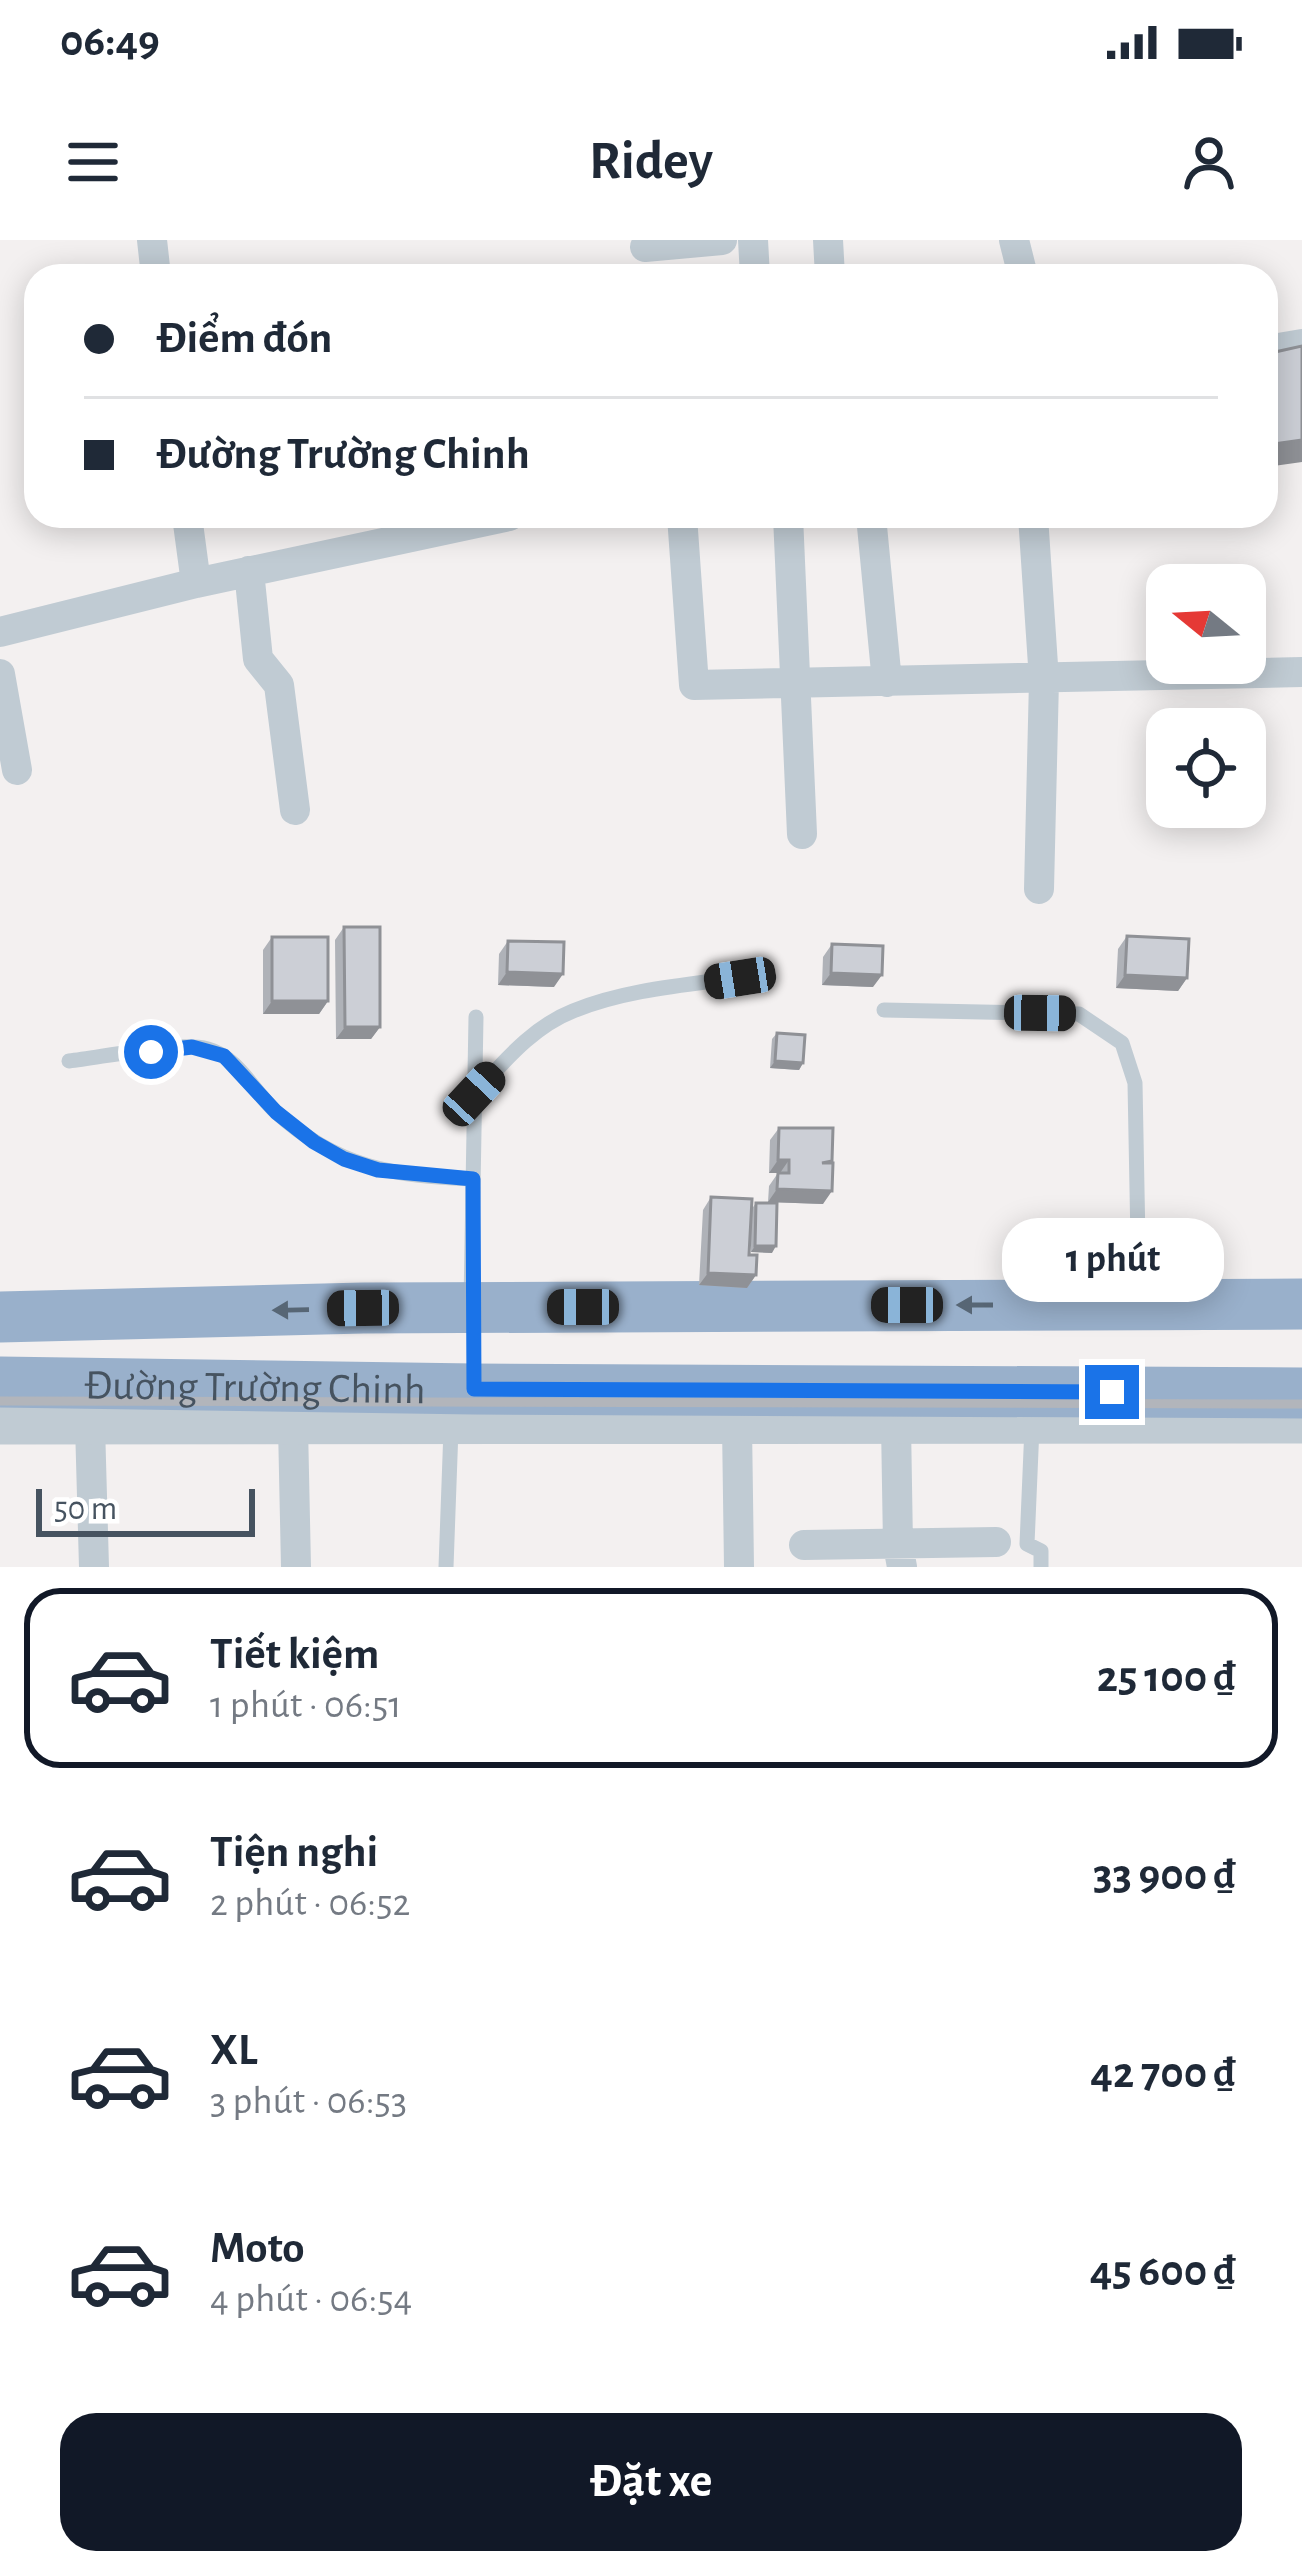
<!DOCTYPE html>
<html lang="vi">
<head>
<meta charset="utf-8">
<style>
  body { margin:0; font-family:"Alegreya Sans",sans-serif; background:#f6f6f7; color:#1f2937; height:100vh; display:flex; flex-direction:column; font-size:45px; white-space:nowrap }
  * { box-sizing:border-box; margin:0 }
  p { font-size:39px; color:#747a83 }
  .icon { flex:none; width:66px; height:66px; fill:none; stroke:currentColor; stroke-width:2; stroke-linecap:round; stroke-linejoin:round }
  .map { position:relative; height:1327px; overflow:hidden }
  .panel { display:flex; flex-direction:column; background:#fff; flex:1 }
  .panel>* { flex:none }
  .banner { position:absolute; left:24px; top:24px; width:1254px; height:264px; border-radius:36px; box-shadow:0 6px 30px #0003; display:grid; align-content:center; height:264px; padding:0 60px; background:#fff }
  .needle { width:78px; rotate:288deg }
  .controls { position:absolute; left:1146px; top:324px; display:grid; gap:24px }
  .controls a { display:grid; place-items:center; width:120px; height:120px; border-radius:24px; background:#fff; box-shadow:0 6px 30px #0003; font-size:60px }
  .scale { position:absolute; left:36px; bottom:30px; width:219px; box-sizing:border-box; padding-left:12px; border:6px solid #465360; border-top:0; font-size:33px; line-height:42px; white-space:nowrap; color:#465360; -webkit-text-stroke:9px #fff; paint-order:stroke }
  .end { position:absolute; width:54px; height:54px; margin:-27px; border:15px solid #1a73e8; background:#fff; box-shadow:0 0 0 6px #fff }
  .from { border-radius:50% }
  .bubble { position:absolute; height:84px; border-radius:36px; background:#fff; box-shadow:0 6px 30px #0003; font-size:39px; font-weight:600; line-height:84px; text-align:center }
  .car { position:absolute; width:36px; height:72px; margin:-36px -18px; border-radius:15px; box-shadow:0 0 9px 3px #0007; background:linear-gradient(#222 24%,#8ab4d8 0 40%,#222 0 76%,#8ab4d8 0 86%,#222 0) }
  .banner b { display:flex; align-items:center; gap:42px; height:114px; font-size:45px }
  .banner b+b { border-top:3px solid #e0e1e3 }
  .banner i { width:30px; height:30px; background:#1f2937 }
  ul { padding:21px 0 0; list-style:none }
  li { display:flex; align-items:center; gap:36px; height:180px; margin:0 24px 18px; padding:0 36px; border:6px solid transparent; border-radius:36px }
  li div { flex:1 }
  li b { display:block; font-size:45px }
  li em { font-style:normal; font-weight:600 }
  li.current { border-color:#111827 }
  li>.icon { width:108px; height:108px; stroke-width:1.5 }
  .action { display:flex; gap:24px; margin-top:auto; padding:24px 60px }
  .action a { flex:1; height:138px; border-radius:36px; background:#111827; color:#fff; font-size:48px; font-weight:600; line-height:138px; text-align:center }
  .status { display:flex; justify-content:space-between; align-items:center; height:84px; padding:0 60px; background:#fff; direction:ltr }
  .status svg { height:33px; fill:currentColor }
  header { display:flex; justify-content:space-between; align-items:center; height:156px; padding:0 60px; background:#fff; font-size:54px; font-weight:600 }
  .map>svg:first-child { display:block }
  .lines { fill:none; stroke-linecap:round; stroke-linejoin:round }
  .service { stroke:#c0cbd3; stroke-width:15 }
  .minor { stroke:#c0cbd3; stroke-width:30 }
  .tertiary { stroke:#c0cbd3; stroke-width:39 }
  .trunk { stroke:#99b0cb; stroke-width:51 }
  .rail { stroke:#b2b5bb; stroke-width:9 }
  .wall { fill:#afb2b8 }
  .shaded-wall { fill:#8f9196 }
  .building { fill:#cccfd6; stroke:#8f9196; stroke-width:3 }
  .oneway { fill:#576675 }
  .route { stroke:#1a73e8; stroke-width:15 }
  .labels { text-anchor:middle; stroke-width:12; stroke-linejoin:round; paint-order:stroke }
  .street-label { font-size:42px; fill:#465360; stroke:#fff }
</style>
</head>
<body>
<div class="status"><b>06:49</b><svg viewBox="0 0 49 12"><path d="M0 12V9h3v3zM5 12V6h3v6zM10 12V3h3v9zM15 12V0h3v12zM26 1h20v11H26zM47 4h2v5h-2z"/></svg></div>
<header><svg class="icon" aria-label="menu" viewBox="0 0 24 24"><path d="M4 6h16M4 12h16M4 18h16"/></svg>Ridey<svg class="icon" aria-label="person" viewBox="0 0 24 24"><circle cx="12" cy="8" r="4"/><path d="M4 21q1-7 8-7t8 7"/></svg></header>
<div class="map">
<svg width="1302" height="1327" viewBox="0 0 1302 1327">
  <rect width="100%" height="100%" fill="#f3f0f0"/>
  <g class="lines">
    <path class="service" d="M884 770 1079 774 1122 803 1135 843 1139 1055
      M69 821C104 817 177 801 208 809 238 817 254 852 276 872 337 928 393 936 473 939
      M474 854C503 823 532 787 573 771 631 747 702 744 764 734
      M471 1062 476 777
      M1032 1187 1027 1304 1041 1311V1327
      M446 1327 451 1189"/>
    <path class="minor" d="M152 0 156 36
      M753 0 755 36
      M828 0 830 36
      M1014 0 1023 36
      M645 7 722 0
      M1266 110 1302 104
      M187 276 196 343
      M682 276 694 445 1302 432
      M788 276 802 594
      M871 276 887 442
      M1033 276 1044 440 1039 649
      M249 331 258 419 279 445 295 570
      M0 392 196 343 509 276
      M0 434 17 530
      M896 1184 898 1305 902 1327
      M90 1185 94 1327
      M737 1185 739 1327
      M293 1186 296 1327
      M804 1305 996 1302"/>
    <path class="tertiary" d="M0 1185 1302 1184"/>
    <g class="trunk">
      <path d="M0 1077 363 1068 1302 1064"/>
      <path id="s1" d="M0 1142 474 1149 1302 1153"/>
    </g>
    <path class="rail" d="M0 1161 1302 1164"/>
  </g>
  <path class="wall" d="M344 687 380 787 371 799H336L335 700Z
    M1127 696 1187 738 1178 751 1116 748 1118 709Z
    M272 697 328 761 319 774H263V710Z
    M508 701 554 747 498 745 499 714Z
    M832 704 873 747 822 745 823 717Z
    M777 793 803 823 799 830 770 828 772 799Z
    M779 888 831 923 823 964 768 962 769 946 778 933H780H769L770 900Z
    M711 957 751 970 756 963 772 1013 751 1012V971L749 1015 756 1035 747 1048 699 1045 703 970Z"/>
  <path class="shaded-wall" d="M1302 200V222L1266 227V205Z
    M507 732 563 734 554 747 498 745Z
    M831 733 882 735 873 747 822 745Z
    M1125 735 1187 738 1178 751 1116 748Z
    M272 761H328L319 774H263Z
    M345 787H380L371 799H336Z
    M775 821 803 823 799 830 770 828Z
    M778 920H789L780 933H769Z
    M777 949 832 951 823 964 768 962Z
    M755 1006H776L772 1013 751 1012Z
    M708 1033 756 1035 747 1048 699 1045Z"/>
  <path class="building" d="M1302 106V200L1266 205V114Z
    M344 687H380V787H345Z
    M1127 696 1189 699 1187 738 1125 735Z
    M272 697H328V761H272Z
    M508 701 564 702 563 734 507 732Z
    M832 704 883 706 882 735 831 733Z
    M777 793 805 795 803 823 775 821Z
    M779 888H833L832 921 822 923H833L832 951 777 949 778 933H789V920H778Z
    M711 957 752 959 749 1015H757L756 1035 708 1033Z
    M756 963H777L776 1006H755Z"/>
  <defs><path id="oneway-solid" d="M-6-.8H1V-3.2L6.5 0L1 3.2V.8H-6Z" transform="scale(3)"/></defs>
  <g class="oneway">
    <use href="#oneway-solid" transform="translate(975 1065) rotate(180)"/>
    <use href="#oneway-solid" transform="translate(291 1070) rotate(179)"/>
  </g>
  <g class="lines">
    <path class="route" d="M151 812 192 807 224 816 276 872 314 902 344 919 378 930 473 939 474 1149 1112 1152"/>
  </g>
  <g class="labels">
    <g class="street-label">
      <text dy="15" stroke="none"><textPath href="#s1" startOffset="255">Đường Trường Chinh</textPath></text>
    </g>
  </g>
</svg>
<div class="controls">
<a><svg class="needle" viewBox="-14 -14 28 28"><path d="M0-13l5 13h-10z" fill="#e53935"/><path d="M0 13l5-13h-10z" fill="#747a83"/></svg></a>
<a><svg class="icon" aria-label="locate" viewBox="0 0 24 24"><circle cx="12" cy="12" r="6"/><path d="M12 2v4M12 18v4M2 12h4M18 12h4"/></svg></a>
</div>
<div class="scale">50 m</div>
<i class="end from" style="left:151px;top:812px"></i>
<i class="end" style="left:1112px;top:1152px"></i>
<div class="bubble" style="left:1002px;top:978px;width:222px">1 phút</div>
<i class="car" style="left:740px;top:738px;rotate:261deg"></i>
<i class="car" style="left:1040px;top:773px;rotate:91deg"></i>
<i class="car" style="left:474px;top:854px;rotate:43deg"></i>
<i class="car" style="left:907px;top:1065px;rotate:270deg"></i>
<i class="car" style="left:583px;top:1067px;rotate:270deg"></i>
<i class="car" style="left:363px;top:1068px;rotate:269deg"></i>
<div class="banner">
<b><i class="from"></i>Điểm đón</b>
<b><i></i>Đường Trường Chinh</b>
</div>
</div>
<section class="panel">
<ul>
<li class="current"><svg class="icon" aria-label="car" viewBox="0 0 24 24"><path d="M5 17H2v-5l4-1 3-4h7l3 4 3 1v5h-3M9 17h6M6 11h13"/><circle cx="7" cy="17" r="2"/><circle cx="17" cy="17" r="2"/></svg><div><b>Tiết kiệm</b><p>1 phút · 06:51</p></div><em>25 100 ₫</em></li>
<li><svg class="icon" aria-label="car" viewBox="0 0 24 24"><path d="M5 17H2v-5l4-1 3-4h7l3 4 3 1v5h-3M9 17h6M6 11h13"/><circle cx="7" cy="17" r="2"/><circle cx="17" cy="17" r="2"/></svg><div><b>Tiện nghi</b><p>2 phút · 06:52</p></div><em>33 900 ₫</em></li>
<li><svg class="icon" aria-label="car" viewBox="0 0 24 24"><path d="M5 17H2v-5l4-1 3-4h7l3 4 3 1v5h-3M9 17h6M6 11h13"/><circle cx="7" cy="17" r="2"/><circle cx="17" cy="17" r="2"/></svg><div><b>XL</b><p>3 phút · 06:53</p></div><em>42 700 ₫</em></li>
<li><svg class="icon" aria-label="car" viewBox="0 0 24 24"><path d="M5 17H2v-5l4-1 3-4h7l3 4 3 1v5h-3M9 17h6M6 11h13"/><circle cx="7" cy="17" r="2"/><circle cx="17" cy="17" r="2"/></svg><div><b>Moto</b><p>4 phút · 06:54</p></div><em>45 600 ₫</em></li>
</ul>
<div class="action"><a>Đặt xe</a></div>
</section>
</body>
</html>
